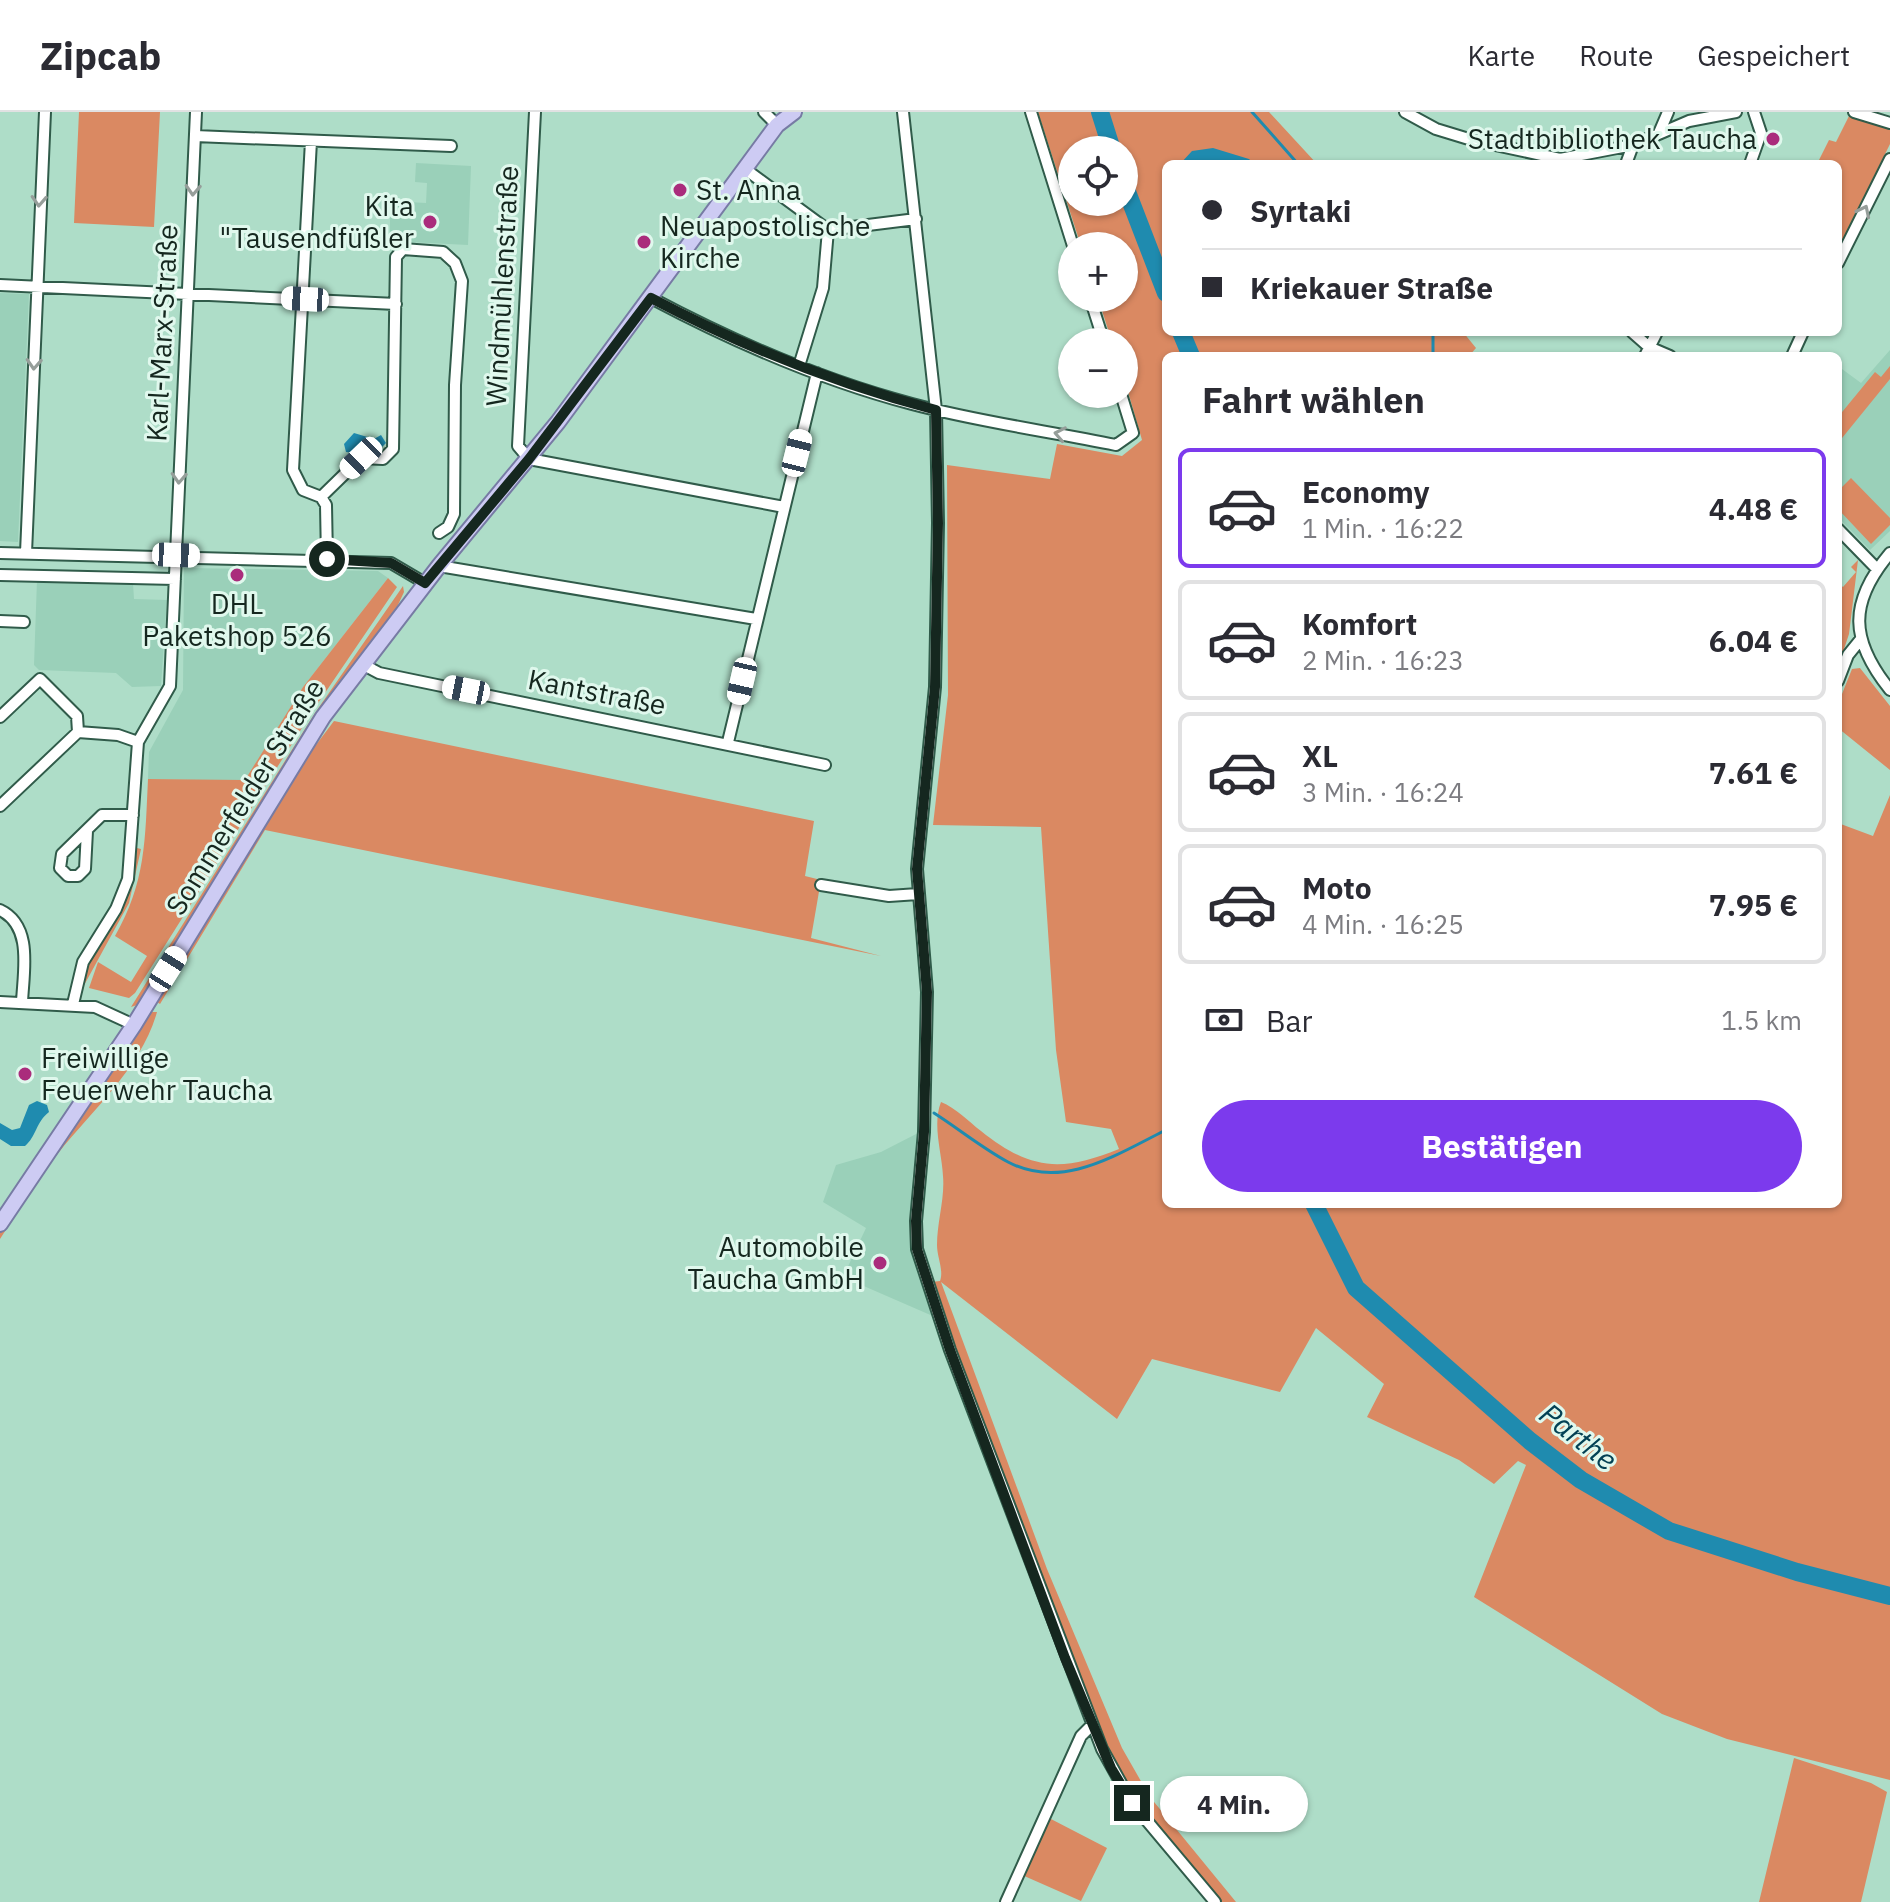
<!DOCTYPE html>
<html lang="de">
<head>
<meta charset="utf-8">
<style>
  body { margin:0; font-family:"IBM Plex Sans",sans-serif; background:#f7f7f7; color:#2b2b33; height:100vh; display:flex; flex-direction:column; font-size:30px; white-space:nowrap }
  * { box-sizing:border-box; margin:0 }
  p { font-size:26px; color:#7c7c81 }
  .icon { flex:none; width:44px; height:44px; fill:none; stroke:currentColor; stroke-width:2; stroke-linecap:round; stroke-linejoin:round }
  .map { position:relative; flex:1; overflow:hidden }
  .panel { position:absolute; left:1162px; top:240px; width:680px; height:856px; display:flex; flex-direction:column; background:#fff; border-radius:12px; box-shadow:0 2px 6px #0004 }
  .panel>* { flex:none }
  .top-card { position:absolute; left:1162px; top:48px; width:680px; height:176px; border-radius:12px; box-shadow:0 2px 6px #0004; display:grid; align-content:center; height:176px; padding:0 40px; background:#fff }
  .controls { position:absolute; left:1058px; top:24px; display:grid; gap:16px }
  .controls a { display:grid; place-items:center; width:80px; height:80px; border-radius:50%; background:#fff; box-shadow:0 2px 6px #0004; font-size:40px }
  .end { position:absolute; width:36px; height:36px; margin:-18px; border:10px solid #15271f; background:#fff; box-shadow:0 0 0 4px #fff }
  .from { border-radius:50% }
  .bubble { position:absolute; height:56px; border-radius:28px; background:#fff; box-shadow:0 2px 6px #0004; font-size:26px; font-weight:700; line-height:56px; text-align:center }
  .car { position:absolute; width:24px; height:48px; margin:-24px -12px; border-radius:10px; box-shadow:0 0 6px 2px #0007; background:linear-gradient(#fff 24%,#345 0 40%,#fff 0 76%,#345 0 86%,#fff 0) }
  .top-card b { display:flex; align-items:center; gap:28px; height:76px; font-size:30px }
  .top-card b+b { border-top:2px solid #e1e1e2 }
  .top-card i { width:20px; height:20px; background:#2b2b33 }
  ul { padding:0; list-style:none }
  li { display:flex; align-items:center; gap:24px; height:120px; margin:0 16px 12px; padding:0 24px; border:4px solid #e1e1e2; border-radius:12px }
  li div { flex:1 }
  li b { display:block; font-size:30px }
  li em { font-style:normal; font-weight:700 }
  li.active { border-color:#7c3aed }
  li>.icon { width:72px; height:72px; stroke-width:1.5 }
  h2 { padding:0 40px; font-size:36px; line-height:96px }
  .pay { display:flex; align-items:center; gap:20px; height:88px; padding:0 40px; font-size:30px }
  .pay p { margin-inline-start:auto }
  .button { display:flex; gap:16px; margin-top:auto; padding:16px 40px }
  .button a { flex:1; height:92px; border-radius:48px; background:#7c3aed; color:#fff; font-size:32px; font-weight:700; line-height:92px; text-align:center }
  header { display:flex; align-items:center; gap:48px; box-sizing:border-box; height:112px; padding:0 40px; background:#fff; border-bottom:2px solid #e1e1e2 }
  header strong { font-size:38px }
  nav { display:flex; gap:44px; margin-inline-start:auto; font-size:28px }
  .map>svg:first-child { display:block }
  .built { fill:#9ad0b9 }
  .green { fill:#da8962; fill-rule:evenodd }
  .water { fill:#1f8baf }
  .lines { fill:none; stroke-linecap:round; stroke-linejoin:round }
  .stream { stroke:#1f8baf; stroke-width:3 }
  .river { stroke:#1f8baf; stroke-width:18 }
  .minor-casing { stroke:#305b4a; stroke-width:14 }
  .major-casing { stroke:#777ba4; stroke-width:18 }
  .minor { stroke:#fff; stroke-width:10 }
  .major { stroke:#cdcbf3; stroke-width:14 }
  .oneway { stroke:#969e9a }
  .route { stroke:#15271f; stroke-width:10 }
  .poi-dot { fill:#aa2c7c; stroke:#e0f8ed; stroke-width:3 }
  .labels { text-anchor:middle; stroke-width:6; stroke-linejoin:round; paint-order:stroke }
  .poi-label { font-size:28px; fill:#15271f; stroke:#e0f8ed; text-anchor:end }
  .street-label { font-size:28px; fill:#15271f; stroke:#e0f8ed }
  .water-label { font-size:30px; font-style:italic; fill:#034154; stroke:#e0f8ed }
</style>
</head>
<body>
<header>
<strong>Zipcab</strong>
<nav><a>Karte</a><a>Route</a><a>Gespeichert</a></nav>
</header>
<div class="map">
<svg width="1890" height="1790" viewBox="0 0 1890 1790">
  <rect width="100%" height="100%" fill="#aeddc8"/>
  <path class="built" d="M416 51 471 54 468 133 390 129V89L426 91 427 71 415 70Z
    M0 181 29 182 18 430 0 429Z
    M1890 238V419L1870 438 1838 405V254L1861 271Z
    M184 456 378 459 388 466 303 575 245 669 148 667 149 640 183 578Z
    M37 468 133 471 134 487 167 488 161 574 132 575 116 561 39 558 34 553Z
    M920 1020 912 1067 910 1120 918 1158 935 1205 843 1165 866 1116 823 1090 836 1053 881 1040Z"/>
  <path class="green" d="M79 0H160L154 115 74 111Z
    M1038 0H1269L1317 52H1166V220H1463L1476 236 1469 244H1166V1092H1838V711L1873 724 1890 683V1668L1727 1627 1662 1602 1474 1485 1526 1353 1518 1349 1494 1372 1459 1348 1367 1305 1384 1272 1316 1216 1280 1280 1152 1247 1117 1307 941 1170 1047 1457 1122 1636 1150 1685 1236 1790H1220L1140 1694 1108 1644 931 1170 940 1169C944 1158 937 1145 937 1133 937 1110 945 1086 943 1064 942 1041 932 1013 941 990 956 996 968 1009 981 1019 1031 1059 1062 1060 1119 1037L1111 1017 1066 1010 1056 938 1041 715 933 713 948 583 947 353 1050 367 1057 332 1122 344 1142 328 1124 266V230H1112L1098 186H1124V134H1081ZM1072 38H1124V90H1072Z
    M1849 4 1890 16V32L1838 137V52H1817L1829 28 1836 30Z
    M1890 254V267L1838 331V305L1875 260 1881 265Z
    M1851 366 1890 406V413L1871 432 1838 397V379Z
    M1858 448 1849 522 1838 555V471L1843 475 1856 460 1851 455Z
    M388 466 397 475 312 600 135 881 129 886 89 876 98 850 131 870 147 844 115 824C146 770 145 728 148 667L245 668 303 575Z
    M403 474 404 480 397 495 319 604 140 892 131 895 315 601Z
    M1860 556 1890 594V658L1838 616V592L1852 557Z
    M334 609 814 709 805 764 821 768 811 826 881 844 265 718 160 892 157 890 173 858 294 662Z
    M137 736 141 737 129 791 82 877C77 856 114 814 123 792 131 775 135 756 137 736Z
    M151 900H157C142 954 93 998 59 1040 37 1067 19 1098 0 1127V1121Z
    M1794 1646 1871 1671 1887 1680 1861 1790H1759Z
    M1049 1706 1107 1736 1081 1789 1022 1763Z"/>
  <path class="water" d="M1213 36 1249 47 1254 52H1180L1192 39Z
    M354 321 374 327 381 323 386 331 374 343 346 340 344 332Z
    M37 989 47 993 49 1000C36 1010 36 1025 25 1034H11L0 1027V1011L12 1018 20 1016 29 993Z"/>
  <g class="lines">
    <path class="stream" d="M1252 0 1298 52
      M1433 244V220
      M934 1001C959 1017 982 1036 1008 1050 1063 1079 1117 1042 1166 1018"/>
    <path class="river" d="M1100 0 1112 38
      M1124 72 1166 181
      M1181 220 1191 244
      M1314 1092 1356 1176 1530 1329 1581 1368 1669 1419 1797 1460 1890 1484"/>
    <defs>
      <path id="minor" d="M535 0 518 334 529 347 784 395
        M764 0 777 13
        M903 0 936 298 938 411 935 575 917 757 927 880 924 1020 916 1109 917 1137 950 1238 1102 1637 1132 1691 1215 1790
        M1031 0 1073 134
        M1405 0 1436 17 1472 28 1560 47 1633 33 1689 9 1736 0
        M1854 0 1890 11
        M1659 21 1668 0
        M195 24 451 34
        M311 29 293 358 303 378 321 385 326 393 327 447
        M1626 52 1633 33
        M1750 52 1761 21 1754 0
        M745 57 828 118 916 107
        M1838 151 1890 47
        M0 173 396 192
        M651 186C734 230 821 268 912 292 979 310 1048 319 1116 333L1133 321 1121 282
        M1090 186 1104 230
        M1632 220 1649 235 1670 244
        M1645 244 1657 220
        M1792 244 1803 220
        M799 254 823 176 828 118
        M321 385 361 346 383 347 393 337 396 145 403 137 443 140 455 151 462 169 455 273 454 402 448 415 439 421
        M1838 417 1877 457
        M0 441 391 451 425 471
        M26 441 45 0
        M1890 441C1848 491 1850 528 1890 578
        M439 454 756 507
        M0 463 175 467
        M0 509 24 510
        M362 552 379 561 825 653
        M1838 569 1848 543 1861 527
        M0 605 40 567 77 604 78 620
        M728 630 817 261
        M0 694 78 620 118 623 138 630
        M87 719 85 757 78 764H68L60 756 62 742 102 703H133
        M821 773 889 784 918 782
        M0 798C34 814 23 861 22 891
        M0 890 95 895 134 913
        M73 892 83 850 116 797 128 767 138 630 170 574 196 0
        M1006 1790 1081 1624 1092 1613"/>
      <path id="major" d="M0 1112 134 913 323 605 439 454 558 310 777 13 794 0"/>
    </defs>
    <use href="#minor" class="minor-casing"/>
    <use href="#major" class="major-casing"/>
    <use href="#minor" class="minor"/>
    <use href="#major" class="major"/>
  </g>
  <defs><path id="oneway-chevron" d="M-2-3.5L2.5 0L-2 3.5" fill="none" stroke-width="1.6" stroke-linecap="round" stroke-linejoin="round" transform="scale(2)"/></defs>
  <g class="oneway">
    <use href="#oneway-chevron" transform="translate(193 78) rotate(93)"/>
    <use href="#oneway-chevron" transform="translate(39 89) rotate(93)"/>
    <use href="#oneway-chevron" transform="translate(1864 99) rotate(-64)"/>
    <use href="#oneway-chevron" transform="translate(34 252) rotate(93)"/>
    <use href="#oneway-chevron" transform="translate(1060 322) rotate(-169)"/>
    <use href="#oneway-chevron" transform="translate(179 366) rotate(93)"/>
  </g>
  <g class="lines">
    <path class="route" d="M327 447 391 451 425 471 529 347 651 186C742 234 836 272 936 298L938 411 935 575 917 757 927 880 924 1020 916 1109 917 1137 950 1238 1065 1546 1111 1656 1132 1691"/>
  </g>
  <g class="poi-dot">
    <circle cx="1773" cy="27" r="8"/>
    <circle cx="680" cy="78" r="8"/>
    <circle cx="430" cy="110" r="8"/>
    <circle cx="644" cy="130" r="8"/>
    <circle cx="237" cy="463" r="8"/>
    <circle cx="25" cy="962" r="8"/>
    <circle cx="880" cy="1151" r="8"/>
  </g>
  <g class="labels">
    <g class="poi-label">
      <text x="1757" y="37">Stadtbibliothek Taucha</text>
      <text x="696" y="88" text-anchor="start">St. Anna</text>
      <text x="414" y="104">Kita<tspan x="414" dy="32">"Tausendfüßler</tspan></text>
      <text x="660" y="124" text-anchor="start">Neuapostolische<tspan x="660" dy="32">Kirche</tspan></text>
      <text x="237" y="502" text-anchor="middle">DHL<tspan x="237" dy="32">Paketshop 526</tspan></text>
      <text x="41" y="956" text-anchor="start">Freiwillige<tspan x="41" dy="32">Feuerwehr Taucha</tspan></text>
      <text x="864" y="1145">Automobile<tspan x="864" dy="32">Taucha GmbH</tspan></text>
    </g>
    <g class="street-label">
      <text transform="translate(502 174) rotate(-87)" y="10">Windmühlenstraße</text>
      <text transform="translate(162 221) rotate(-87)" y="10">Karl-Marx-Straße</text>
      <text transform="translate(597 580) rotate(11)" y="10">Kantstraße</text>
      <text transform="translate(245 685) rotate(-58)" y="10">Sommerfelder Straße</text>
    </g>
    <g class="water-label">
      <text transform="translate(1578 1325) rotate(38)" y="10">Parthe</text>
    </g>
  </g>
</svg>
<div class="controls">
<a><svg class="icon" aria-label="locate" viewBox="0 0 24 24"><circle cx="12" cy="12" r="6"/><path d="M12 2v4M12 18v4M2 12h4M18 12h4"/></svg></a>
<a>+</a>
<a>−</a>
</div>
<i class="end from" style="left:327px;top:447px"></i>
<i class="end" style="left:1132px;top:1691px"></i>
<div class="bubble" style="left:1160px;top:1664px;width:148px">4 Min.</div>
<i class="car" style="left:305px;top:187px;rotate:273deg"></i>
<i class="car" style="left:797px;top:341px;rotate:14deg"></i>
<i class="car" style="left:361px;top:346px;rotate:226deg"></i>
<i class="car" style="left:176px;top:443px;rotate:92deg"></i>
<i class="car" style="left:742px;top:569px;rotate:193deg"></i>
<i class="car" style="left:466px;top:578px;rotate:281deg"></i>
<i class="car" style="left:168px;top:857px;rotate:32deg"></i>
<div class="top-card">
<b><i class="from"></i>Syrtaki</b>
<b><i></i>Kriekauer Straße</b>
</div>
<section class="panel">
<h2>Fahrt wählen</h2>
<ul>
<li class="active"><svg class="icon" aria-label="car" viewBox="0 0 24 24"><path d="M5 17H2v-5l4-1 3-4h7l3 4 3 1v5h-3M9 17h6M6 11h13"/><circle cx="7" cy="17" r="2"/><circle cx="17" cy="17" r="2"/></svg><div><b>Economy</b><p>1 Min. · 16:22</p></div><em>4.48 €</em></li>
<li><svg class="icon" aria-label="car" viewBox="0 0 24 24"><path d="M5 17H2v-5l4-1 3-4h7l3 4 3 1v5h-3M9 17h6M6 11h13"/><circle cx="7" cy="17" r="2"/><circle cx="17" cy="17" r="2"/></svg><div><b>Komfort</b><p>2 Min. · 16:23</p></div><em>6.04 €</em></li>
<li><svg class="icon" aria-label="car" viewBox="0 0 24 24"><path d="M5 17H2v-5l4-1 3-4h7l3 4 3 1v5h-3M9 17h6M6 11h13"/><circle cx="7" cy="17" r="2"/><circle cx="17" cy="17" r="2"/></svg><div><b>XL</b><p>3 Min. · 16:24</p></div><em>7.61 €</em></li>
<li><svg class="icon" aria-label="car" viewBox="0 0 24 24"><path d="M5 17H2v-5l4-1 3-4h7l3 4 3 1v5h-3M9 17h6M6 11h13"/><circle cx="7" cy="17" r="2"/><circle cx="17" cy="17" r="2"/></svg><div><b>Moto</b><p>4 Min. · 16:25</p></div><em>7.95 €</em></li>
</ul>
<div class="pay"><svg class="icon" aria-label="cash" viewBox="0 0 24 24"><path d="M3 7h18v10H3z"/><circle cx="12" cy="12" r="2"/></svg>Bar<p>1.5 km</p></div>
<div class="button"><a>Bestätigen</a></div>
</section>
</div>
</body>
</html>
